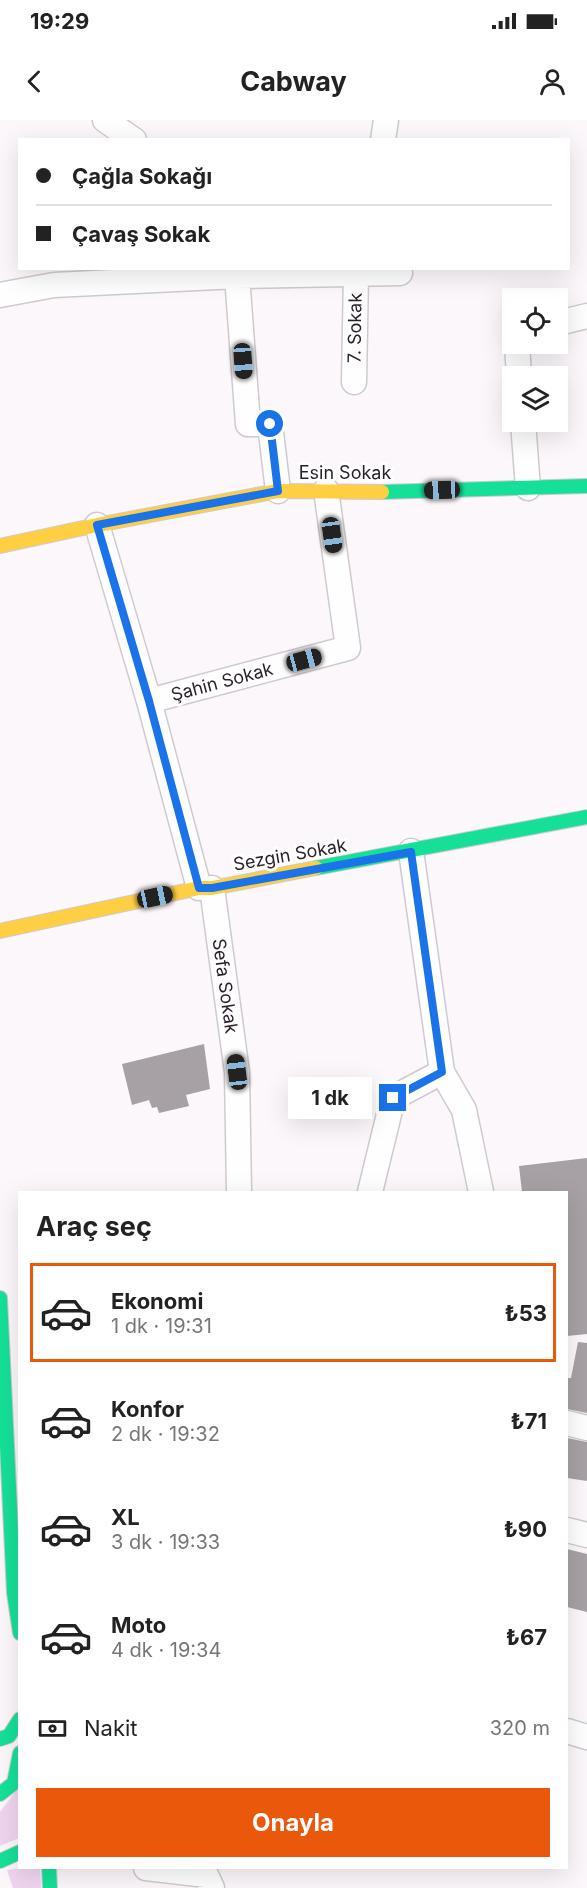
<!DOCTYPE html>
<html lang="tr">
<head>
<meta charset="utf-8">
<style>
  body { margin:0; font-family:Inter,sans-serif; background:#f2f2f2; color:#222; height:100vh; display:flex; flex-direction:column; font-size:22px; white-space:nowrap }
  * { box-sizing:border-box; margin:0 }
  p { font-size:20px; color:#767676 }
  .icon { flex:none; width:33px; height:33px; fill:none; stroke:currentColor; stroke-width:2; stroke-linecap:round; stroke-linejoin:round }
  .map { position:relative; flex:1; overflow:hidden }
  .sheet { position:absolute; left:18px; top:1071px; width:550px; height:678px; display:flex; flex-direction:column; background:#fff; border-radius:0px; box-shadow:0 6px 24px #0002 }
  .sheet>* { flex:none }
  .hud { position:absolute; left:18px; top:18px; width:552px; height:132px; border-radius:0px; box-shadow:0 6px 24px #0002; display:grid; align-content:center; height:132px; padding:0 18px; background:#fff }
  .fabs { position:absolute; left:502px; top:168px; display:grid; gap:12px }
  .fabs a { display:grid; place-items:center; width:66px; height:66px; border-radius:0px; background:#fff; box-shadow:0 6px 24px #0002; font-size:30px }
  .end { position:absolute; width:27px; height:27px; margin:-14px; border:8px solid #1a73e8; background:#fff; box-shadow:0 0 0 3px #fff }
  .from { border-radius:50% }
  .bubble { position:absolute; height:42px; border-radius:0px; background:#fff; box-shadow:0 6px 24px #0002; font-size:20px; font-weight:700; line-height:42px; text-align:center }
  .car { position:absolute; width:18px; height:36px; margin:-18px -9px; border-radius:8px; box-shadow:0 0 4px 2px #0007; background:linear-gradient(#222 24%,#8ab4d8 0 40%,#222 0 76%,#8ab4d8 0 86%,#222 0) }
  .hud b { display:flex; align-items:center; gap:21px; height:57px; font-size:22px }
  .hud b+b { border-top:2px solid #e0e0e0 }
  .hud i { width:15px; height:15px; background:#222 }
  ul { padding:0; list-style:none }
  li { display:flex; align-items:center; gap:18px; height:99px; margin:0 12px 9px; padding:0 6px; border:3px solid transparent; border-radius:0px }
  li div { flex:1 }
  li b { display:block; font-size:22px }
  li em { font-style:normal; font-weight:700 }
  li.current { border-color:#ea580c }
  li>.icon { width:54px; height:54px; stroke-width:1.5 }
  h2 { padding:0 18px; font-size:27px; line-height:72px }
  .pay { display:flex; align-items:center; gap:15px; height:66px; padding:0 18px; font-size:22px }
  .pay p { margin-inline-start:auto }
  .action { display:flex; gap:12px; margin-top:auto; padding:12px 18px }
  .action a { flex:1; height:69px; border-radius:0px; background:#ea580c; color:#fff; font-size:24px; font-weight:700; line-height:69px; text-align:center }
  .status { display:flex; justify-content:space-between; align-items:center; height:42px; padding:0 30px; background:#fff; direction:ltr }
  .status svg { height:16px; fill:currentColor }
  header { display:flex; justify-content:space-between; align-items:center; height:78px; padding:0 18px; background:#fff; font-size:27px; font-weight:700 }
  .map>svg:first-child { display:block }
  .green { fill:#f1d5f0 }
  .building { fill:#a7a1a6 }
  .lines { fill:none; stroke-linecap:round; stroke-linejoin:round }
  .street-casing { stroke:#d1c9d0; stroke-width:27 }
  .fast-casing { stroke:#d1c9d0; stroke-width:16 }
  .slow-casing { stroke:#d1c9d0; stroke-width:16 }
  .street { stroke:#fefefe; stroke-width:24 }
  .fast { stroke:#16e098; stroke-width:14 }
  .slow { stroke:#ffcf43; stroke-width:14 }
  .route { stroke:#1a73e8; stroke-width:8 }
  .labels { text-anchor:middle; stroke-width:6; stroke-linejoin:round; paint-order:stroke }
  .street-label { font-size:18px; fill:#291f29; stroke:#fff }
</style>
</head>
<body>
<div class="status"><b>19:29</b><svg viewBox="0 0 49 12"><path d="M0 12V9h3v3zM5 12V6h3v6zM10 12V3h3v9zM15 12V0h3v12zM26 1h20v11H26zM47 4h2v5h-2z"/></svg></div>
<header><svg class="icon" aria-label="back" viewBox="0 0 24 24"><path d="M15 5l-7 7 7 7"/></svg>Cabway<svg class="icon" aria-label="person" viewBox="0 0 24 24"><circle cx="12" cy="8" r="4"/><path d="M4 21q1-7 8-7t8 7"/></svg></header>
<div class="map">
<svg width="587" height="1768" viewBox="0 0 587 1768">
  <rect width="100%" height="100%" fill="#fbf7fa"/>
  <path class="green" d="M19 1667V1718L0 1726V1692Z
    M20 1748H40L41 1768H13L7 1750Z"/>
  <path class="building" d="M204 924 210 969 186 975 189 986 159 993 157 987 152 988 149 980 132 985 122 944Z
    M587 1038V1214L567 1216V1072H522L519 1046Z
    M578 1222 587 1223V1293L567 1289V1258H571Z
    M567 1318 587 1322V1361L567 1358Z
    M567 1429 587 1434V1492L567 1487Z"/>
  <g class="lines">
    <defs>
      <path id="street" d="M105 0 134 20
        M383 20 386 0
        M237 156 248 304H270L278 371
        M0 175 54 165 237 156 400 153
        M558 203 587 196
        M517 224 519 256
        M354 262 356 154
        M523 302 528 368
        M97 405 149 581 199 768
        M149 581 348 528 326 370
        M212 768 237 952 239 1072
        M442 952 464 990 481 1072
        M370 1072 393 978 442 952 411 731
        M567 1303 587 1308
        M567 1410 587 1415
        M567 1611 587 1617
        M146 1748 206 1755 212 1768"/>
      <path id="fast" d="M382 372 587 366
        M316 748 587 697
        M0 1178 14 1473 20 1513
        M0 1619 9 1616 20 1599
        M0 1674 14 1663 20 1633
        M0 1741 20 1732
        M49 1748 50 1768"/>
      <path id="slow" d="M0 426 97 405 278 371 382 372
        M0 811 199 768H212L316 748"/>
    </defs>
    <use href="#street" class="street-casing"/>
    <use href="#fast" class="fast-casing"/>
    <use href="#slow" class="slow-casing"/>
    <use href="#street" class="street"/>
    <use href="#fast" class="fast"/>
    <use href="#slow" class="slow"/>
  </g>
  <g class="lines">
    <path class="route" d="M270 304 278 371 97 405 149 581 199 768H212L411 732 442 952 393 978"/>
  </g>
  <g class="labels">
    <g class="street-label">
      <text transform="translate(355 208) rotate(-89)" y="6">7. Sokak</text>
      <text x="345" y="359">Esin Sokak</text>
      <text transform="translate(222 562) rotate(-15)" y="6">Şahin Sokak</text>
      <text transform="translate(290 735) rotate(-10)" y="6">Sezgin Sokak</text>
      <text transform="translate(225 866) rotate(82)" y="6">Sefa Sokak</text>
    </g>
  </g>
</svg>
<div class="fabs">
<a><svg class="icon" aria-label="locate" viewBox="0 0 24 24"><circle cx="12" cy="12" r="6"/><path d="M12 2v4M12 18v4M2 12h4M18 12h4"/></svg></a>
<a><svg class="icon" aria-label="layers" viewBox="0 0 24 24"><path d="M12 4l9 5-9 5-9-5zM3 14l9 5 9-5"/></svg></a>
</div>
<i class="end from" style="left:270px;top:304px"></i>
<i class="end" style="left:393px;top:978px"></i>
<div class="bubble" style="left:288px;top:957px;width:84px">1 dk</div>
<i class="car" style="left:243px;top:241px;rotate:176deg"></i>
<i class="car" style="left:442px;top:370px;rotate:268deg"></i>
<i class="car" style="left:332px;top:415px;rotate:172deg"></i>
<i class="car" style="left:304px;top:540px;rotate:75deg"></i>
<i class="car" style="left:155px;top:777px;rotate:78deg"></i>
<i class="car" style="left:237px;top:952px;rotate:353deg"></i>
<div class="hud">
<b><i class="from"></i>Çağla Sokağı</b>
<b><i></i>Çavaş Sokak</b>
</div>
<section class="sheet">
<h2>Araç seç</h2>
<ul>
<li class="current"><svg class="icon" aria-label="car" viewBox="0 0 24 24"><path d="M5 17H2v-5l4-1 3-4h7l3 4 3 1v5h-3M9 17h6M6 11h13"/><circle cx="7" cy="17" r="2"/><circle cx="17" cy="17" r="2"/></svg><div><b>Ekonomi</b><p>1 dk · 19:31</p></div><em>₺53</em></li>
<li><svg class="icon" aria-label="car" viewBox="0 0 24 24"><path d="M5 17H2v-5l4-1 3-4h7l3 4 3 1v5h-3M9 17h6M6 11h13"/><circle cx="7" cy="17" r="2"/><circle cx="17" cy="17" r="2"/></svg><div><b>Konfor</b><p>2 dk · 19:32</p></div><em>₺71</em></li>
<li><svg class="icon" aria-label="car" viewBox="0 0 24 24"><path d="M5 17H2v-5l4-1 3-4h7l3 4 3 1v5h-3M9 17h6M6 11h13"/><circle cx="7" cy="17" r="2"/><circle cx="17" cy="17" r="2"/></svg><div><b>XL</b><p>3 dk · 19:33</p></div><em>₺90</em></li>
<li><svg class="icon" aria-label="car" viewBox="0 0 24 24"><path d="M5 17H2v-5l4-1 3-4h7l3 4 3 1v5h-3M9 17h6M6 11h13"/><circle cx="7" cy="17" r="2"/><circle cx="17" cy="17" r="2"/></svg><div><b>Moto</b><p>4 dk · 19:34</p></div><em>₺67</em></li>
</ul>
<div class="pay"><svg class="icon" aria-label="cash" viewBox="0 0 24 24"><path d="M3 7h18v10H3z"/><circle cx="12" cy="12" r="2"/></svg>Nakit<p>320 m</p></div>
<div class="action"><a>Onayla</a></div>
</section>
</div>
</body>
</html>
